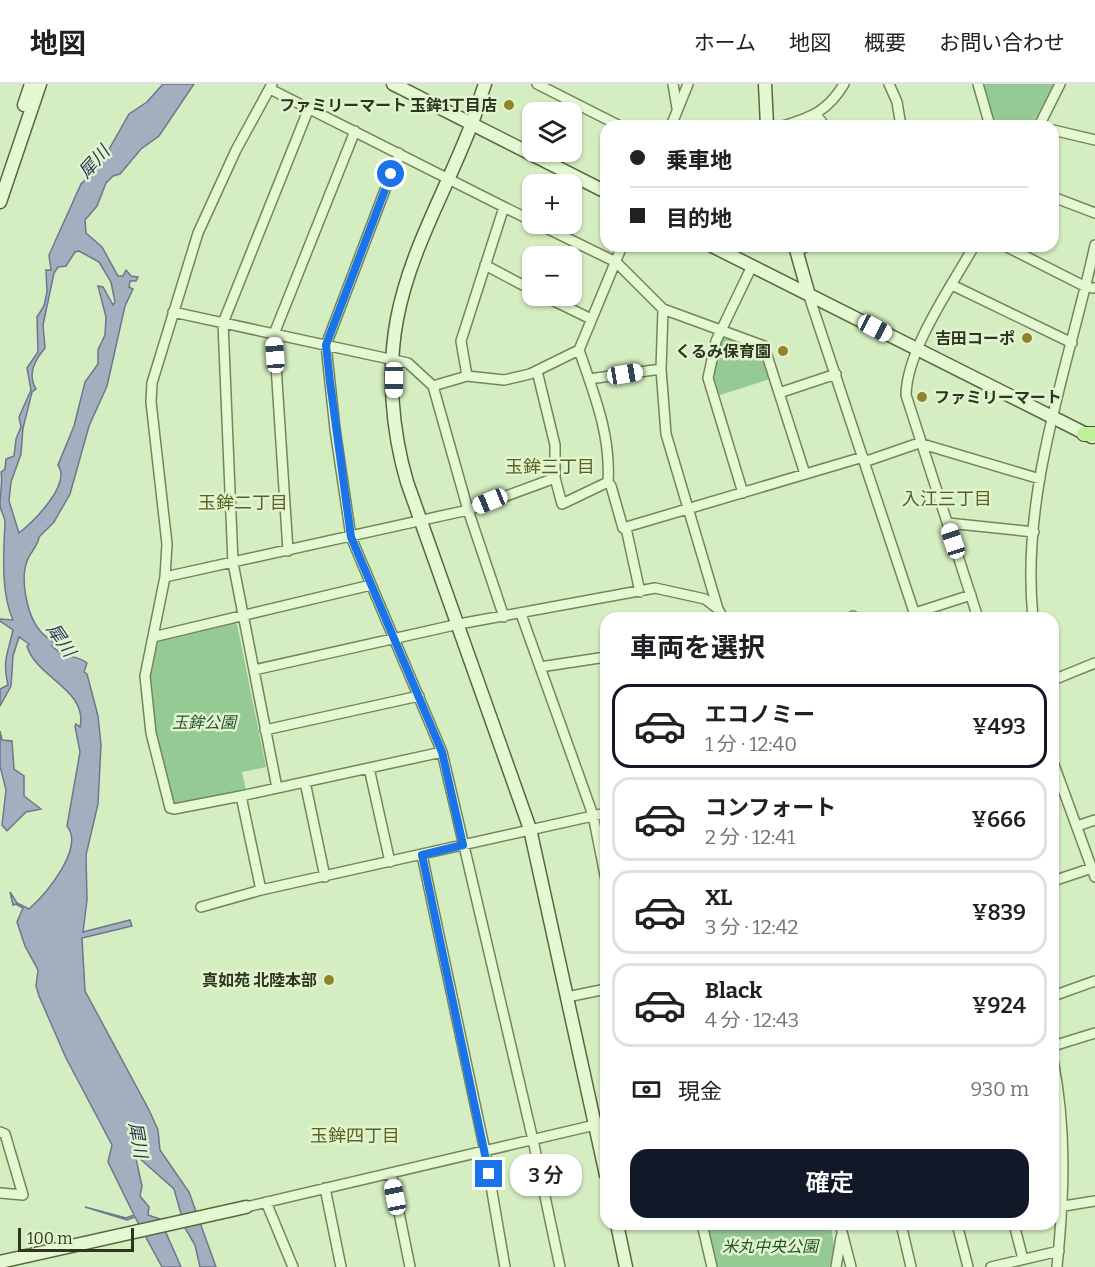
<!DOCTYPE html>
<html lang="ja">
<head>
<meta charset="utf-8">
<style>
  body { margin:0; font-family:Bitter,"Noto Sans JP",serif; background:#f6f6f6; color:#202124; height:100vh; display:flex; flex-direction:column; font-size:22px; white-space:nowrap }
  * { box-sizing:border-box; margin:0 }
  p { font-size:20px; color:#757577 }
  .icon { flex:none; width:33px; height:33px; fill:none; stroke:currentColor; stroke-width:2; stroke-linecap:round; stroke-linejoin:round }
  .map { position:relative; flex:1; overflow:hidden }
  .sheet { position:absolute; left:600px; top:528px; width:459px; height:618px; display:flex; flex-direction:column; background:#fff; border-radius:18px; box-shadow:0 2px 4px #0004 }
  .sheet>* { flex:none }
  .hud { position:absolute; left:600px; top:36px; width:459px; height:132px; border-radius:18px; box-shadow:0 2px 4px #0004; display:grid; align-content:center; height:132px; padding:0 30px; background:#fff }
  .fabs { position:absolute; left:522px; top:18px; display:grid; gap:12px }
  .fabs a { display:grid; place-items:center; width:60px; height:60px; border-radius:12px; background:#fff; box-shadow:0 2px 4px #0004; font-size:30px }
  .scale { position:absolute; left:18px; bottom:15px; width:116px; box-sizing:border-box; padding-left:6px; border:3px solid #2d351d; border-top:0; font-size:16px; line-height:21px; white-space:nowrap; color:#2d351d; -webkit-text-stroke:4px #e0f4d0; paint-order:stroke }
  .end { position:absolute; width:27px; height:27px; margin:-14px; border:8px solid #1a73e8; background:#fff; box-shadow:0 0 0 3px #fff }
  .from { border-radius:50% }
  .bubble { position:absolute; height:42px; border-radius:18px; background:#fff; box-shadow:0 2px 4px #0004; font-size:20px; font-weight:600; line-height:42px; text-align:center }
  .car { position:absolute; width:18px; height:36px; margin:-18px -9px; border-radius:8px; box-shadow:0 0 4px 2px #0007; background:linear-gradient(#fff 24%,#345 0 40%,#fff 0 76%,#345 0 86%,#fff 0) }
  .hud b { display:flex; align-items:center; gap:21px; height:57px; font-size:22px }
  .hud b+b { border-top:2px solid #e0e0e0 }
  .hud i { width:15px; height:15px; background:#202124 }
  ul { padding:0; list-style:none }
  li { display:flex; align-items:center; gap:18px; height:84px; margin:0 12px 9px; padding:0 18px; border:3px solid #e0e0e0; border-radius:18px }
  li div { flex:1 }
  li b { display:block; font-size:22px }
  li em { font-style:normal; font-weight:600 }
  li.active { border-color:#111827 }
  li>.icon { width:54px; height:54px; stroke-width:1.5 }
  h2 { padding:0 30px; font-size:27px; line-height:72px }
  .pay { display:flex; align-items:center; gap:15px; height:66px; padding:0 30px; font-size:22px }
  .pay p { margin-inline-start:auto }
  .primary-button { display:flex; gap:12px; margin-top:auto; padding:12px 30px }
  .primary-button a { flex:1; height:69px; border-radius:18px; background:#111827; color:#fff; font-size:24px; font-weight:600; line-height:69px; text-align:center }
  header { display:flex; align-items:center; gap:36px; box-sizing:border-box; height:84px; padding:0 30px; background:#fff; border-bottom:2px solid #e0e0e0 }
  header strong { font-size:28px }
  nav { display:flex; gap:33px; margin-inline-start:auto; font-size:21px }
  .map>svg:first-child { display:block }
  .green { fill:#96ca95 }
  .water { fill:#a3afbf; stroke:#6b788d; stroke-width:1.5; fill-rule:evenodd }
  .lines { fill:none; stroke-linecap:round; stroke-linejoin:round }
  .street-casing { stroke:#748659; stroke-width:12 }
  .secondary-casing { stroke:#58673c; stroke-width:15 }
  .primary-casing { stroke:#47532d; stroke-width:16 }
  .street { stroke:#e4f8d3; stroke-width:9 }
  .secondary { stroke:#e4f8d3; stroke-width:12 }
  .primary { stroke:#c0f099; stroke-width:14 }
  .route { stroke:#1a73e8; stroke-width:8 }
  .poi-dot { fill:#93832a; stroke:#e0f4d0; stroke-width:2 }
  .labels { text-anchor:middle; stroke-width:5; stroke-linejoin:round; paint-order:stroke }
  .poi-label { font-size:16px; font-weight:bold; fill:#2d351d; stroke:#e0f4d0; text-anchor:end }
  .park-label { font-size:16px; font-style:italic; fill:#245129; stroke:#e0f4d0 }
  .water-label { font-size:18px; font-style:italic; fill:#2c3555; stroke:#e0f4d0 }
  .neighbourhood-label { font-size:18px; fill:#5d611d; stroke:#e0f4d0 }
</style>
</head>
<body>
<header>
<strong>地図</strong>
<nav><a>ホーム</a><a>地図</a><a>概要</a><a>お問い合わせ</a></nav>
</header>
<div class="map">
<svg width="1095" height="1183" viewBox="0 0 1095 1183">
  <rect width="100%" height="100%" fill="#d4edc1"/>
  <path class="green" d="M982 0H1054L1032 42H994Z
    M726 252 759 264 770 295 717 312C711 290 716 274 723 253Z
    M233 537 237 540 266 683 242 688 246 707 176 722 171 719 153 648 148 594 155 555Z
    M707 1140H831L834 1163 830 1183H716Z"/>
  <path class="water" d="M163 0H194L159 52 141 65 120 90 113 92 106 99 97 122 85 136 86 149 102 163 118 192H123L126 186 131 192 138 193 136 197H130L129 203 133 205 125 222 107 302 89 342 70 410 54 438 39 453C39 460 30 469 27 477 20 496 27 533 41 548 45 553 51 555 55 560L52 562C65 576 77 570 87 579L84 588 87 590 98 632 101 661 98 720 86 771 87 816 83 848 130 836 132 842 82 854 85 907 149 1026 158 1046 160 1066 189 1108 216 1183H200L195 1161 185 1144 174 1105 138 1073 136 1075 142 1102 140 1112 149 1123 148 1131 160 1135 181 1183H162L135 1133 127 1136 85 1123 126 1134 134 1131 108 1078 112 1061 66 974 39 912 36 902 38 886 25 862 17 838 23 824 16 820 13 821 10 808 17 819 29 825C46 810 85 764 67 742L80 668 75 642 76 640 80 643C88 605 36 594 27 562L29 560 19 553 13 572 11 602 0 622V605L8 601C2 576 8 569 13 546L0 537V535L13 536C0 507 4 466 5 438 5 432 0 427 0 420 0 411 3 396 1 388L5 385 6 375 14 372 16 355 21 343 19 333 31 306 27 284 38 268 37 233 44 222 47 208 46 186H51L49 171 81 100 99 83 129 30 147 18ZM79 167 99 178 111 198 115 218 113 221 103 203 98 202 106 233 105 251 98 266V280L85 298 74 342 58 381C72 400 33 438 19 449L9 417 11 398 21 370 23 344 32 308 36 305C27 290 35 276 45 264L43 241 54 189 58 183 66 182 75 168Z
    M0 647 2 656 12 657 14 685 24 692V712L41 725 26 728 7 747 2 741 6 706 0 682Z"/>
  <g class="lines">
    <defs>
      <path id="street" d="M272 0 236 66 198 149 152 299 151 318 167 460 165 493 145 592 151 649 170 724 174 725 241 712 261 806 606 729
        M537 0 620 42
        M673 0 677 24
        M889 0 897 18 901 42
        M978 0 990 42
        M270 5 532 137
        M815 30 825 42
        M671 42 688 0
        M783 42C812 33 828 27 844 0
        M1039 42 1060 0
        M1053 46 1095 56
        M399 69 326 261 335 345 351 453 442 668 533 1056 560 1183
        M1053 113 1095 129
        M538 140 616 178 663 225 764 262 805 390
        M622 162 579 266C594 310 611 351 608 398L611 402 623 444 863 373
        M974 162C951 203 907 265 906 311L978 534
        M1005 162 1086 203 1095 204
        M797 168 807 162
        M485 181 532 206
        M952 201 1072 259
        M808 209 916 534
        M544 212 591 235
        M663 225 661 285 666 350 718 525
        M173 228 408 279 433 302 468 426 504 533
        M537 287 555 361V394L562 420 608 398
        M467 292 461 257 504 123
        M589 295 661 285
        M433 302 467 292 504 296 530 290 579 266
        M779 309 836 290
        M864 378 919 359 1040 395
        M743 409 708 294 716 257 752 182
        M948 439 1034 448
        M626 444 640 508
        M288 467 274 250 355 47
        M165 493 468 426 555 394
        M915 529 971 511
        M521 530 593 731 606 796
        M853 532V534
        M1033 534C1020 408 1069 282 1095 161
        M153 553 371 501
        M540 583 606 573
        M254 586 459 540 655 504 705 515 718 525 723 534
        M1053 596 1095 579
        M265 646 419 612
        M1053 678 1095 793
        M369 684 390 778
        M305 698 325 793
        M277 704 233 479 223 239 309 24
        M241 712 442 668
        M1077 742 1095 736
        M422 771 485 1067 505 1183
        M1053 797 1092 784
        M201 823 261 806
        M1053 912 1095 897
        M567 913 606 905
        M1053 962 1095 949
        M1053 976C1067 1046 1064 1112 1057 1183
        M0 1048 5 1050 23 1111 0 1109
        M391 1089 410 1183
        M325 1104 341 1183
        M266 1118 293 1183
        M1064 1122 1095 1117
        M246 1123 595 1041
        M702 1140 712 1183
        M840 1140 851 1183
        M901 1140 911 1183
        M957 1140 968 1183
        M1014 1140 1023 1175
        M836 1183 841 1153
        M991 1183 1059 1167"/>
      <path id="secondary" d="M393 0 606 108
        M485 0C480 13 477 26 472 39 447 105 410 166 397 235 387 288 392 347 407 398L530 745 606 1091
        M765 0 767 42
        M24 21 31 0
        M0 118 40 0
        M712 162 1092 353
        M795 162 808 208
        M617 1140 626 1183
        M0 1178 246 1123"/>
      <path id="primary" d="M1084 350H1095"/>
    </defs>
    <use href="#street" class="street-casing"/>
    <use href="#secondary" class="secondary-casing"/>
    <use href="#primary" class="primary-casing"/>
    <use href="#street" class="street"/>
    <use href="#secondary" class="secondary"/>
    <use href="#primary" class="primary"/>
  </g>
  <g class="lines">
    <path class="route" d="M391 90 326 261 330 298 351 453 442 668 463 761 422 771 489 1090"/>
  </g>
  <g class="poi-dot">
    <circle cx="509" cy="21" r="6"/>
    <circle cx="1027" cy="254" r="6"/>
    <circle cx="783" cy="267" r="6"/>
    <circle cx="922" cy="313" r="6"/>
    <circle cx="329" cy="896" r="6"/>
  </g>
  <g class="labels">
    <g class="poi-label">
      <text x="497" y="27">ファミリーマート 玉鉾1丁目店</text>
      <text x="1015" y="260">吉田コーポ</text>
      <text x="771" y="273">くるみ保育園</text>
      <text x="934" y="319" text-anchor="start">ファミリーマート</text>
      <text x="317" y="902">真如苑 北陸本部</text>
    </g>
    <g class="park-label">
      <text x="204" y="644">玉鉾公園</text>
      <text x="770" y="1168">米丸中央公園</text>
    </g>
    <g class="water-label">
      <text transform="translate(94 78) rotate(-48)" y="6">犀川</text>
      <text transform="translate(61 556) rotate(56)" y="6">犀川</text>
      <text transform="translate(138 1056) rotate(80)" y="6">犀川</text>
    </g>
    <g class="neighbourhood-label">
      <text x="550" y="389">玉鉾三丁目</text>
      <text x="947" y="421">入江三丁目</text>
      <text x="243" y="425">玉鉾二丁目</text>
      <text x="355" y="1058">玉鉾四丁目</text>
    </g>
  </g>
</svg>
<div class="fabs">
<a><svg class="icon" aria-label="layers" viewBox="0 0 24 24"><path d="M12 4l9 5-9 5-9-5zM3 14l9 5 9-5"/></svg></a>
<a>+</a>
<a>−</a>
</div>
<div class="scale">100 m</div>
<i class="end from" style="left:391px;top:90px"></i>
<i class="end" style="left:489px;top:1090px"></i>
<div class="bubble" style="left:510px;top:1070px;width:72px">3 分</div>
<i class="car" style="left:875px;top:244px;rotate:118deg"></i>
<i class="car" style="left:275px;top:271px;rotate:356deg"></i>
<i class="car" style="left:625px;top:290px;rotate:81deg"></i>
<i class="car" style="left:394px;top:296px;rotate:180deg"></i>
<i class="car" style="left:490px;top:417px;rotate:248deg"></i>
<i class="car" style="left:953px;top:457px;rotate:342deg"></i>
<i class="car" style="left:395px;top:1113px;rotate:349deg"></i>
<div class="hud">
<b><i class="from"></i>乗車地</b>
<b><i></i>目的地</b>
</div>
<section class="sheet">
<h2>車両を選択</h2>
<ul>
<li class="active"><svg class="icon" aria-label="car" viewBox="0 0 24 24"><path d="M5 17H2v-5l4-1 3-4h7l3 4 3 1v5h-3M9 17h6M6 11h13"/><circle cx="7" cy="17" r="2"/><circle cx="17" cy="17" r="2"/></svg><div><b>エコノミー</b><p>1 分 · 12:40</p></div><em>¥493</em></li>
<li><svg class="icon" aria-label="car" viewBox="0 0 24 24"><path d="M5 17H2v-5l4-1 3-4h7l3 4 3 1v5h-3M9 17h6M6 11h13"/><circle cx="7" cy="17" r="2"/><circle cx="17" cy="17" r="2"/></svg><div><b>コンフォート</b><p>2 分 · 12:41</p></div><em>¥666</em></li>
<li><svg class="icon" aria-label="car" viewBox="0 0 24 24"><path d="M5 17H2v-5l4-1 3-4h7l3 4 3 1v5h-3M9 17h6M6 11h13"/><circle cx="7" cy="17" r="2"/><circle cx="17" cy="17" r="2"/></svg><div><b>XL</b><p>3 分 · 12:42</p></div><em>¥839</em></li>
<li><svg class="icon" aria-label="car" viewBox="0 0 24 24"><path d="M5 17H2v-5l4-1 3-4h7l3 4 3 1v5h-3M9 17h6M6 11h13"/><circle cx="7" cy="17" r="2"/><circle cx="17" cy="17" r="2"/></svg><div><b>Black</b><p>4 分 · 12:43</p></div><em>¥924</em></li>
</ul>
<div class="pay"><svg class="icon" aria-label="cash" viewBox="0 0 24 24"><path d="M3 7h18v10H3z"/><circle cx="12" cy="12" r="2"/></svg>現金<p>930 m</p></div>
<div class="primary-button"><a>確定</a></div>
</section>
</div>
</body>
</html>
